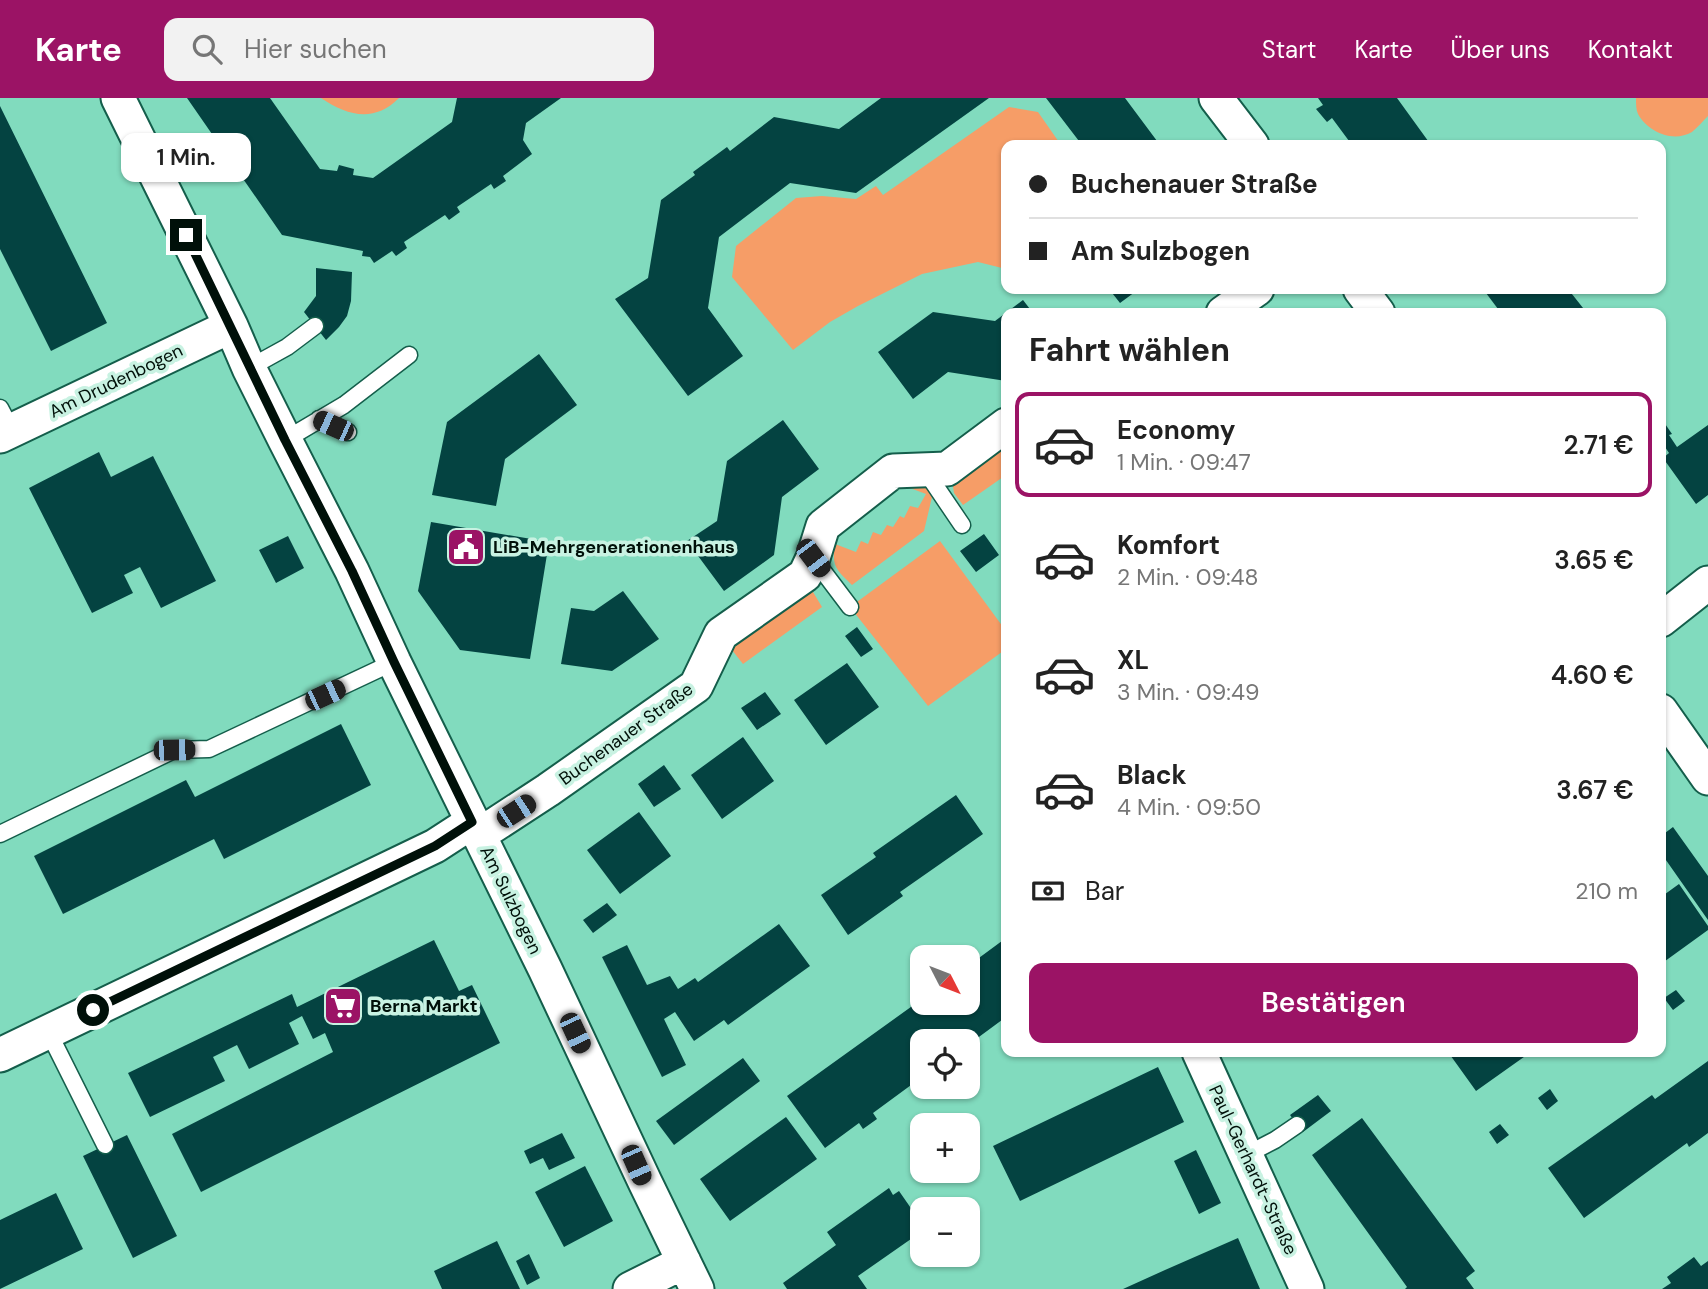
<!DOCTYPE html>
<html lang="de">
<head>
<meta charset="utf-8">
<style>
  body { margin:0; font-family:"DM Sans",sans-serif; background:#f2f2f2; color:#222; height:100vh; display:flex; flex-direction:column; font-size:26px; white-space:nowrap }
  * { box-sizing:border-box; margin:0 }
  p { font-size:23px; color:#767676 }
  .icon { flex:none; width:38px; height:38px; fill:none; stroke:currentColor; stroke-width:2; stroke-linecap:round; stroke-linejoin:round }
  .map { position:relative; flex:1; overflow:hidden }
  .sheet { position:absolute; left:1001px; top:210px; width:665px; height:749px; display:flex; flex-direction:column; background:#fff; border-radius:14px; box-shadow:0 2px 5px #0004 }
  .sheet>* { flex:none }
  .guide { position:absolute; left:1001px; top:42px; width:665px; height:154px; border-radius:14px; box-shadow:0 2px 5px #0004; display:grid; align-content:center; height:154px; padding:0 28px; background:#fff }
  .needle { width:46px; rotate:132deg }
  .tools { position:absolute; left:910px; top:847px; display:grid; gap:14px }
  .tools a { display:grid; place-items:center; width:70px; height:70px; border-radius:14px; background:#fff; box-shadow:0 2px 5px #0004; font-size:35px }
  .end { position:absolute; width:32px; height:32px; margin:-16px; border:9px solid #001009; background:#fff; box-shadow:0 0 0 4px #fff }
  .from { border-radius:50% }
  .bubble { position:absolute; height:49px; border-radius:14px; background:#fff; box-shadow:0 2px 5px #0004; font-size:23px; font-weight:600; line-height:49px; text-align:center }
  .car { position:absolute; width:21px; height:42px; margin:-21px -10px; border-radius:9px; box-shadow:0 0 5px 2px #0007; background:linear-gradient(#222 24%,#8ab4d8 0 40%,#222 0 76%,#8ab4d8 0 86%,#222 0) }
  .guide b { display:flex; align-items:center; gap:24px; height:66px; font-size:26px }
  .guide b+b { border-top:2px solid #e0e0e0 }
  .guide i { width:18px; height:18px; background:#222 }
  ul { padding:0; list-style:none }
  li { display:flex; align-items:center; gap:21px; height:105px; margin:0 14px 10px; padding:0 14px; border:4px solid transparent; border-radius:14px }
  li div { flex:1 }
  li b { display:block; font-size:26px }
  li em { font-style:normal; font-weight:600 }
  li.active { border-color:#9b1365 }
  li>.icon { width:63px; height:63px; stroke-width:1.5 }
  h2 { padding:0 28px; font-size:32px; line-height:84px }
  .pay { display:flex; align-items:center; gap:18px; height:77px; padding:0 28px; font-size:26px }
  .pay p { margin-inline-start:auto }
  .action { display:flex; gap:14px; margin-top:auto; padding:14px 28px }
  .action a { flex:1; height:80px; border-radius:14px; background:#9b1365; color:#fff; font-size:28px; font-weight:600; line-height:80px; text-align:center }
  header { display:flex; align-items:center; gap:42px; box-sizing:border-box; height:98px; padding:0 35px; background:#9b1365; color:#fff }
  header strong { font-size:33px }
  nav { display:flex; gap:38px; margin-inline-start:auto; font-size:24px }
  .search { width:490px; height:63px; background:#f2f2f2; display:flex; align-items:center; gap:18px; box-sizing:border-box; padding:0 24px; border-radius:14px; color:#767676; font-size:26px }
  .map>svg:first-child { display:block }
  .green { fill:#f69d67 }
  .building { fill:#044341 }
  .lines { fill:none; stroke-linecap:round; stroke-linejoin:round }
  .lane-casing { stroke:#145e4b; stroke-width:19 }
  .street-casing { stroke:#145e4b; stroke-width:37 }
  .lane { stroke:#fff; stroke-width:16 }
  .street { stroke:#fff; stroke-width:33 }
  .route { stroke:#001009; stroke-width:9 }
  .labels { text-anchor:middle; stroke-width:7; stroke-linejoin:round; paint-order:stroke }
  .street-label { font-size:18px; fill:#001009; stroke:#c8f2e2 }
  .poi-label { font-size:18px; font-weight:bold; fill:#001009; stroke:#c8f2e2; text-anchor:start }
</style>
</head>
<body>
<header>
<strong>Karte</strong>
<div class="search"><svg class="icon" aria-label="search" viewBox="0 0 24 24"><circle cx="10" cy="10" r="6"/><path d="M15 15l6 6"/></svg>Hier suchen</div>
<nav><a>Start</a><a>Karte</a><a>Über uns</a><a>Kontakt</a></nav>
</header>
<div class="map">
<svg width="1708" height="1191" viewBox="0 0 1708 1191">
  <rect width="100%" height="100%" fill="#81dbbe"/>
  <path class="green" d="M321 0H399C374 25 348 18 321 0Z
    M1636 0H1708V18C1703 23 1697 30 1692 34 1673 45 1648 34 1638 16 1636 12 1636 6 1636 0Z
    M1009 9 1038 14 1061 47H1006V171L978 164 922 176 858 208 830 224 793 252 732 179 736 148 796 100 822 98 856 101 876 88 883 97Z
    M1006 344V377L963 407 954 395 952 382Z
    M916 386 928 391 932 399 924 433 852 487C837 472 831 469 835 446L856 454 861 443 868 446 873 434 881 437 887 427 893 429 900 418 904 420 910 408 918 410 926 396 902 387Z
    M940 443 1006 533V551L928 608 850 509Z
    M804 491 813 494 822 509 743 566 732 552 734 541Z"/>
  <path class="building" d="M187 0H270L320 71 337 73 339 67 354 71 353 77 373 80 452 24 457 0H561L526 25 523 42 532 56 503 78 506 83 494 91 491 86 457 109 460 114 449 122 445 117 404 144 407 150 396 158 392 153 374 165 370 159 362 158 363 153 282 137Z
    M881 0H989L856 95 790 85 719 139 708 210 743 258 688 298 615 201 648 180 661 102 695 77 693 74 727 49 730 53 774 19 839 31Z
    M1046 0H1125L1160 47H1082Z
    M1318 0H1397L1431 47H1352L1332 20 1327 24 1316 11 1323 7Z
    M0 8 107 225 51 253 0 151Z
    M316 170 352 174 351 203 347 218 339 229 326 242 304 214 316 198Z
    M1109 191H1139L1120 205Z
    M1483 191H1568L1587 215H1501Z
    M1023 202 1033 215H1006V283L948 274 913 301 878 254 933 214 995 223Z
    M539 256 577 307 505 361 496 408 432 397 447 324Z
    M1661 320 1672 336 1669 337 1677 349 1708 327V397L1696 406 1663 360 1669 355 1661 343Z
    M783 322 819 371 782 399 774 457 724 493 687 443 717 423 727 363Z
    M99 354 111 379 153 358 216 483 161 510 140 469 124 477 133 495 92 515 29 390Z
    M431 424 549 444 530 561 460 552 418 493Z
    M984 436 999 457 976 474 960 453Z
    M288 438 304 470 276 485 259 452Z
    M623 493 659 541 612 573 561 566 571 510 594 513Z
    M857 529 873 551 861 559 845 538Z
    M847 565 879 609 826 647 794 602Z
    M765 594 781 616 757 632 741 610Z
    M341 626 371 687 224 761 214 741 63 816 34 758 186 682 195 699Z
    M743 639 774 683 722 721 691 677Z
    M664 667 681 691 654 709 638 686Z
    M956 697 983 736 900 794 903 798 848 837 821 797 876 759 873 755Z
    M639 714 671 758 620 796 587 752Z
    M1673 729 1708 778V822L1661 755V738Z
    M1679 786 1708 828V832L1661 866V799Z
    M607 805 617 817 593 835 583 822Z
    M779 826 810 868 728 927 724 922 694 943 675 914 664 921 686 967 662 979 602 859 627 847 647 887 670 878 678 891 695 880 698 884Z
    M1006 840V919L968 947V943H922V979L873 1015 877 1021 863 1031 859 1025 825 1050 787 998 922 901V905H968V868Z
    M434 842 459 893 472 887 500 945 201 1094 172 1036 333 954 325 935 313 941 302 918 289 925 299 946 249 971 237 947 213 959 225 983 150 1019 128 975 292 896 297 909Z
    M1676 892 1685 903 1673 912 1664 900Z
    M1448 954H1531L1476 993Z
    M743 960 760 983 674 1047 656 1023Z
    M1708 963V1035L1689 1049 1687 1045 1584 1120 1548 1070 1652 997 1655 1001Z
    M1158 969 1184 1024 1020 1103 993 1048Z
    M1550 991 1558 1003 1547 1012 1538 1000Z
    M1318 997 1331 1013 1303 1034 1290 1017Z
    M786 1019 817 1061 730 1123 700 1081Z
    M1362 1020 1475 1173 1466 1180 1474 1191H1405L1407 1189 1312 1057Z
    M1500 1026 1509 1037 1497 1046 1489 1034Z
    M562 1035 575 1060 549 1072 543 1060 530 1066 524 1053Z
    M127 1037 177 1138 133 1160 83 1058Z
    M1196 1052 1221 1105 1199 1116 1174 1063Z
    M585 1068 613 1123 564 1149 535 1094Z
    M889 1090 893 1097 899 1093 915 1116 911 1119 921 1134 858 1178 867 1191H787L783 1185 836 1147 827 1134Z
    M56 1095 83 1151 0 1191V1122Z
    M1238 1140 1260 1191H1123L1165 1172Z
    M497 1143 520 1191H442L434 1173Z
    M529 1156 540 1180 527 1187 516 1163Z
    M1694 1159 1701 1168 1708 1163V1191H1662L1671 1185 1667 1179Z"/>
  <g class="lines">
    <defs>
      <path id="lane" d="M249 270 287 249 315 228
        M0 310 12 333
        M319 321 348 334
        M285 342 344 307 409 257
        M924 371 962 427
        M813 460 850 509
        M0 736 174 652 209 651 394 564
        M48 933 105 1047
        M1246 1057 1275 1042 1297 1027"/>
      <path id="street" d="M118 0 231 228 249 270 285 342 352 473 394 564 545 871 645 1084 697 1191
        M1216 0 1252 47
        M1360 191 1378 215
        M1223 215 1257 191
        M0 338 231 228
        M1661 522 1708 485
        M1661 613 1708 680
        M479 737 548 692 696 588 721 536 805 477 813 460 823 428 893 373 947 371 1006 327
        M1199 954 1307 1191
        M0 957 435 748 472 724
        M630 1191 684 1164"/>
    </defs>
    <use href="#lane" class="lane-casing"/>
    <use href="#street" class="street-casing"/>
    <use href="#lane" class="lane"/>
    <use href="#street" class="street"/>
  </g>
  <g class="lines">
    <path class="route" d="M93 912 435 748 472 724 394 564 352 473 285 342 186 137"/>
  </g>
  <defs>
    <symbol id="civic-square" viewBox="-11 -11 22 22"><rect x="-9" y="-9" width="18" height="18" rx="4" fill="#9b1365" stroke="#c8f2e2"/><path d="M-.6-6.5H3V-4.5H.6V-3L4-1V1h2V6H-6V1h2V-1L-.6-3ZM-1.2 2.5V6h2.4V2.5Z" fill="#fff"/></symbol>
    <symbol id="supermarket-square" viewBox="-11 -11 22 22"><rect x="-9" y="-9" width="18" height="18" rx="4" fill="#9b1365" stroke="#c8f2e2"/><path d="M-6-5.5h2.5l.6 2H6L4.5 2H-2.5L-4.4-4H-6ZM-1.5 3.2a1.3 1.3 0 1 0 .1 0ZM3 3.2a1.3 1.3 0 1 0 .1 0Z" fill="#fff"/></symbol>
  </defs>
  <g fill-rule="evenodd">
    <use href="#civic-square" x="444" y="427" width="44" height="44"/>
    <use href="#supermarket-square" x="321" y="886" width="44" height="44"/>
  </g>
  <g class="labels">
    <g class="street-label">
      <text transform="translate(116 283) rotate(-26)" y="6">Am Drudenbogen</text>
      <text transform="translate(626 636) rotate(-36)" y="6">Buchenauer Straße</text>
      <text transform="translate(511 802) rotate(64)" y="6">Am Sulzbogen</text>
      <text transform="translate(1253 1072) rotate(65)" y="6">Paul-Gerhardt-Straße</text>
    </g>
    <g class="poi-label">
      <text x="493" y="455">LiB-Mehrgenerationenhaus</text>
      <text x="370" y="914">Berna Markt</text>
    </g>
  </g>
</svg>
<div class="tools">
<a><svg class="needle" viewBox="-14 -14 28 28"><path d="M0-13l5 13h-10z" fill="#e53935"/><path d="M0 13l5-13h-10z" fill="#767676"/></svg></a>
<a><svg class="icon" aria-label="locate" viewBox="0 0 24 24"><circle cx="12" cy="12" r="6"/><path d="M12 2v4M12 18v4M2 12h4M18 12h4"/></svg></a>
<a>+</a>
<a>−</a>
</div>
<i class="end from" style="left:93px;top:912px"></i>
<i class="end" style="left:186px;top:137px"></i>
<div class="bubble" style="left:121px;top:35px;width:130px">1 Min.</div>
<i class="car" style="left:333px;top:328px;rotate:294deg"></i>
<i class="car" style="left:813px;top:460px;rotate:143deg"></i>
<i class="car" style="left:325px;top:597px;rotate:65deg"></i>
<i class="car" style="left:174px;top:652px;rotate:89deg"></i>
<i class="car" style="left:516px;top:713px;rotate:57deg"></i>
<i class="car" style="left:575px;top:935px;rotate:155deg"></i>
<i class="car" style="left:636px;top:1067px;rotate:156deg"></i>
<div class="guide">
<b><i class="from"></i>Buchenauer Straße</b>
<b><i></i>Am Sulzbogen</b>
</div>
<section class="sheet">
<h2>Fahrt wählen</h2>
<ul>
<li class="active"><svg class="icon" aria-label="car" viewBox="0 0 24 24"><path d="M5 17H2v-5l4-1 3-4h7l3 4 3 1v5h-3M9 17h6M6 11h13"/><circle cx="7" cy="17" r="2"/><circle cx="17" cy="17" r="2"/></svg><div><b>Economy</b><p>1 Min. · 09:47</p></div><em>2.71 €</em></li>
<li><svg class="icon" aria-label="car" viewBox="0 0 24 24"><path d="M5 17H2v-5l4-1 3-4h7l3 4 3 1v5h-3M9 17h6M6 11h13"/><circle cx="7" cy="17" r="2"/><circle cx="17" cy="17" r="2"/></svg><div><b>Komfort</b><p>2 Min. · 09:48</p></div><em>3.65 €</em></li>
<li><svg class="icon" aria-label="car" viewBox="0 0 24 24"><path d="M5 17H2v-5l4-1 3-4h7l3 4 3 1v5h-3M9 17h6M6 11h13"/><circle cx="7" cy="17" r="2"/><circle cx="17" cy="17" r="2"/></svg><div><b>XL</b><p>3 Min. · 09:49</p></div><em>4.60 €</em></li>
<li><svg class="icon" aria-label="car" viewBox="0 0 24 24"><path d="M5 17H2v-5l4-1 3-4h7l3 4 3 1v5h-3M9 17h6M6 11h13"/><circle cx="7" cy="17" r="2"/><circle cx="17" cy="17" r="2"/></svg><div><b>Black</b><p>4 Min. · 09:50</p></div><em>3.67 €</em></li>
</ul>
<div class="pay"><svg class="icon" aria-label="cash" viewBox="0 0 24 24"><path d="M3 7h18v10H3z"/><circle cx="12" cy="12" r="2"/></svg>Bar<p>210 m</p></div>
<div class="action"><a>Bestätigen</a></div>
</section>
</div>
</body>
</html>
